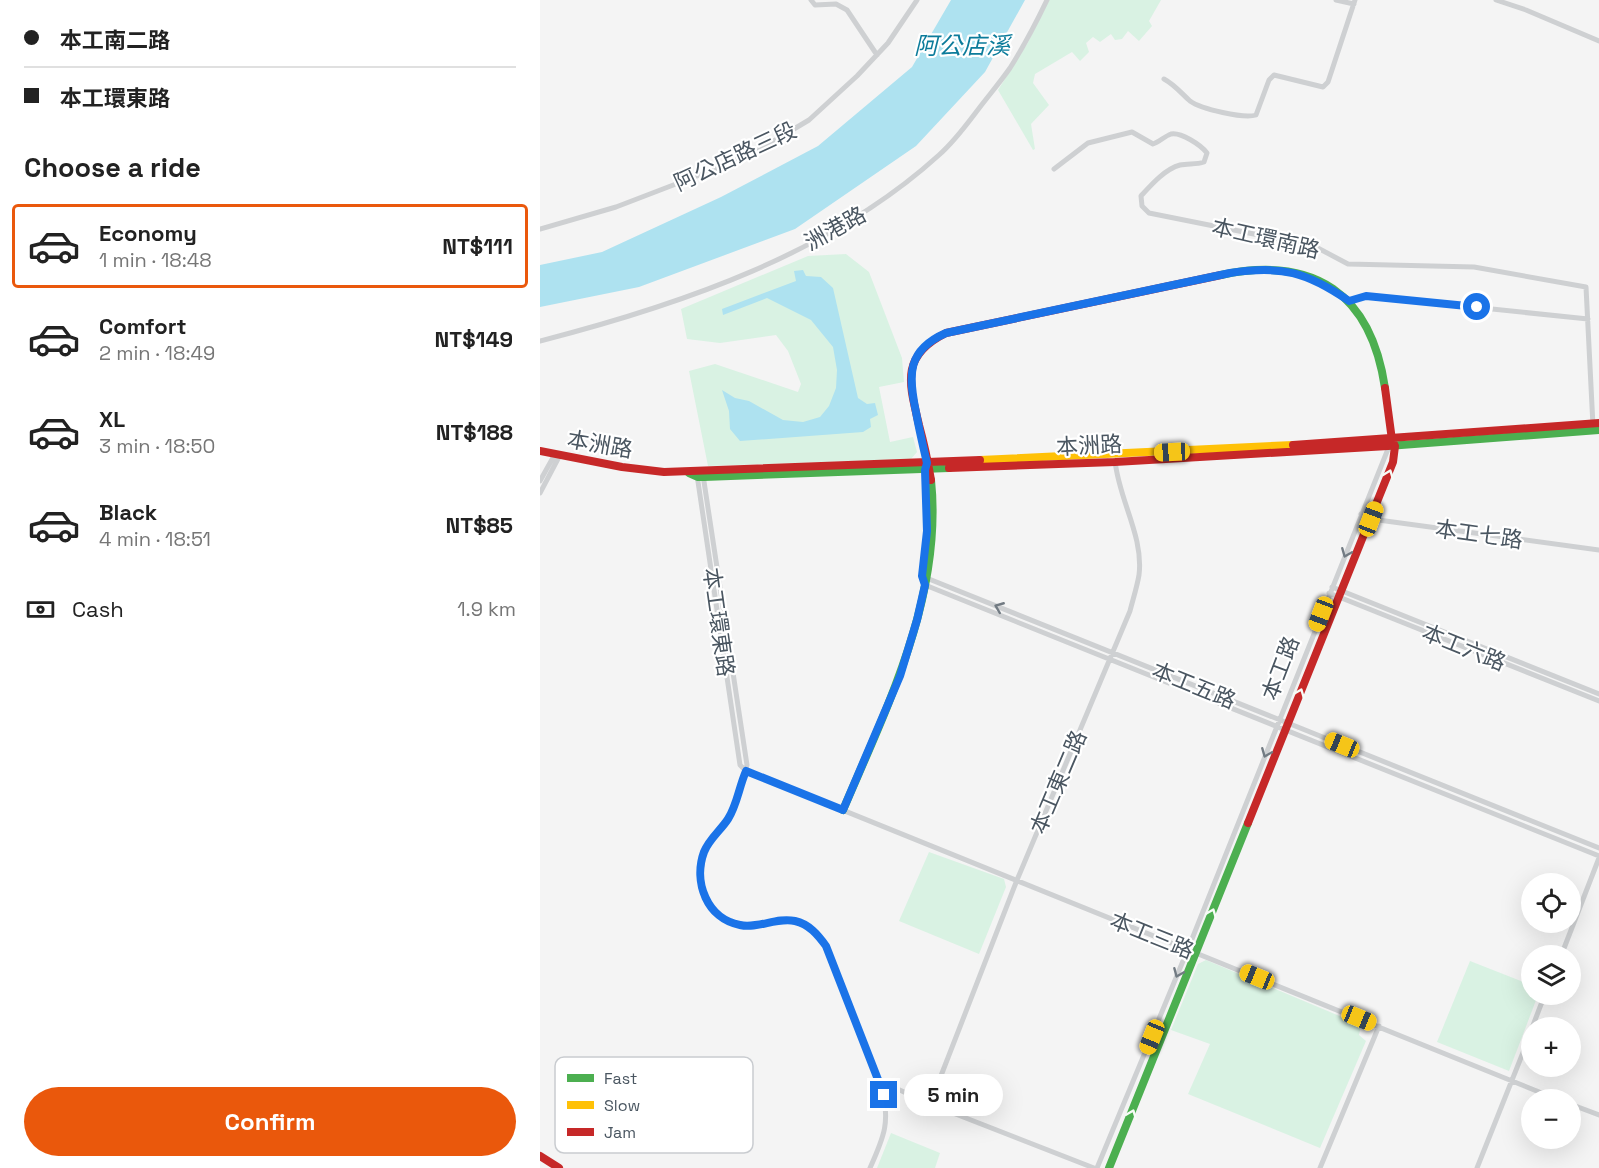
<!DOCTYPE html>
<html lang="en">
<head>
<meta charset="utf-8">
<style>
  body { margin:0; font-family:"Space Grotesk","Noto Sans TC",sans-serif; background:#f2f2f2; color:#222; height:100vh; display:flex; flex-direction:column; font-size:22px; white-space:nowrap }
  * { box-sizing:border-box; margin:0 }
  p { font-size:20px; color:#767676 }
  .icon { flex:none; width:33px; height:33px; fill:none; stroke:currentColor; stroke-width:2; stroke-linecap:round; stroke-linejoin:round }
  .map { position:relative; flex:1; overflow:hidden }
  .details { display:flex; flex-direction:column; background:#fff; width:540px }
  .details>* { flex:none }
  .banner { display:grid; align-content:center; height:132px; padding:0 24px; background:#fff }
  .tools { position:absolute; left:981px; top:873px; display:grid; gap:12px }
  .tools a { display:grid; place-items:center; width:60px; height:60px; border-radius:50%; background:#fff; box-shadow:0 6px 24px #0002; font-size:30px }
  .end { position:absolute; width:27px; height:27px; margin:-14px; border:8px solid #1a73e8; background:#fff; box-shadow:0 0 0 3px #fff }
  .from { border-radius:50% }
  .bubble { position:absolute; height:42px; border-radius:21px; background:#fff; box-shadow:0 6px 24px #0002; font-size:20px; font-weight:600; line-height:42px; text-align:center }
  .car { position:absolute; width:18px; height:36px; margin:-18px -9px; border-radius:8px; box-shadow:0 0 4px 2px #0007; background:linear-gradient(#f5c518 24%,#345 0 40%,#f5c518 0 76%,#345 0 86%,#f5c518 0) }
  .banner b { display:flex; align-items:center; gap:21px; height:57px; font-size:22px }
  .banner b+b { border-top:2px solid #e0e0e0 }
  .banner i { width:15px; height:15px; background:#222 }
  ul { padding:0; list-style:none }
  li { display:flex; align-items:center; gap:18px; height:84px; margin:0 12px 9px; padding:0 12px; border:3px solid transparent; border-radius:6px }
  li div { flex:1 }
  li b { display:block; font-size:22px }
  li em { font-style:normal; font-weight:600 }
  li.selected { border-color:#ea580c }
  li>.icon { width:54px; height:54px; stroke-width:1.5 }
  h2 { padding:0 24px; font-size:27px; line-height:72px }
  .pay { display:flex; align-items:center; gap:15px; height:66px; padding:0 24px; font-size:22px }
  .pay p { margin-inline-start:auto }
  .primary-button { display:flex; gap:12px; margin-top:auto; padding:12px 24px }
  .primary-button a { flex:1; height:69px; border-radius:36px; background:#ea580c; color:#fff; font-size:24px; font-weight:600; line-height:69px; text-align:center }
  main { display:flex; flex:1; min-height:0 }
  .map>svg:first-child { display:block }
  .green { fill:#d9f2e3 }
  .water { fill:#aee2f0 }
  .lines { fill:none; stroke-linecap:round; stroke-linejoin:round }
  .street { stroke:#ced0d2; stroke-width:5 }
  .fast { stroke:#4caf50; stroke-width:8 }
  .slow { stroke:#ffc107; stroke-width:8 }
  .jam { stroke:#c62828; stroke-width:8 }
  .oneway { stroke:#f6fbf6 }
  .oneway2 { stroke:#727b83 }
  .route { stroke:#1a73e8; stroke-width:8 }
  .labels { text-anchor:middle; stroke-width:4.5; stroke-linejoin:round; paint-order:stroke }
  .street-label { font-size:22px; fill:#4a5661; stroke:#fff }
  .water-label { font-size:24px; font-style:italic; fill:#0c7c9b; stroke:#fff }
  .key { fill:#fff; stroke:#c9ccd0; stroke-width:1.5 }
  .key-label { font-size:16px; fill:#4a5661 }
</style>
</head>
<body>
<main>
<section class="details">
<div class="banner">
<b><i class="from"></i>本工南二路</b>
<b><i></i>本工環東路</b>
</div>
<h2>Choose a ride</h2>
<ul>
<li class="selected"><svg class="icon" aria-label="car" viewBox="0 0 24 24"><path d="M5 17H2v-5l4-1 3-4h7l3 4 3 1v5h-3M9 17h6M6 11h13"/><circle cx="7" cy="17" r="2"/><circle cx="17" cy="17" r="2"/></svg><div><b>Economy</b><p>1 min · 18:48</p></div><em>NT$111</em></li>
<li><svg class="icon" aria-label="car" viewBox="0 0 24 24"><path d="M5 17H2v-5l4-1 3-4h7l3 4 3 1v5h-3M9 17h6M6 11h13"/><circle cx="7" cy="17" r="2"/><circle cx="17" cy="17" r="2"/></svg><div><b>Comfort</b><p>2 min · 18:49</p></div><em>NT$149</em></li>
<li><svg class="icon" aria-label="car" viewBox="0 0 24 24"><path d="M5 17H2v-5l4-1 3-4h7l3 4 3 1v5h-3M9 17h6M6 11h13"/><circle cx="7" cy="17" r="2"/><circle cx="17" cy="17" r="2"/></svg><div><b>XL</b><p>3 min · 18:50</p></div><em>NT$188</em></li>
<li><svg class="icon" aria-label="car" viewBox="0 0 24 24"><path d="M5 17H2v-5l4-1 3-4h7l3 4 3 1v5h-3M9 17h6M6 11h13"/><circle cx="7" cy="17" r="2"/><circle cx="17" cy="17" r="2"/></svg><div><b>Black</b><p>4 min · 18:51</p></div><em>NT$85</em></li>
</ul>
<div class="pay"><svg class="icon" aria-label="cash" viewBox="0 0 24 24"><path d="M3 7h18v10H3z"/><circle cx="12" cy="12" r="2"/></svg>Cash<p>1.9 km</p></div>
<div class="primary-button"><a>Confirm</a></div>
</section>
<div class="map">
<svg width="1059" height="1168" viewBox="0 0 1059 1168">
  <rect width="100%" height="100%" fill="#f4f4f4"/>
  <path class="green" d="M509 0H621L609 21 612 26 599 41 588 31 582 39 575 40 571 34 560 42 553 37 546 43 549 52 540 61 532 52 495 74 493 83 509 105 491 124 495 149 493 150 458 90 487 44Z
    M306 254 329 272 362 358 364 382 339 387 350 442 373 437 377 452 371 459 168 466 149 371 175 364 258 392 261 384 248 351 236 335 180 343 147 339 141 309 268 256Z
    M389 852 464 879 466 887 439 954 359 921Z
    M666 960 821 1025 819 1035 826 1041 780 1148 648 1094 670 1044 631 1030 658 964Z
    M930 961 991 985 992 994 998 995 969 1071 897 1042Z
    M351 1133 400 1153 395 1168H337Z"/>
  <path class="water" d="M411 0H485L445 72 376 146 255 229 99 287 0 307V265L62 252 181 197 278 146 372 67Z
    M263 270 266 276 281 277 293 288 318 398 327 404 335 403 338 415 330 419 331 427 323 432 200 441 190 429 189 411 182 390 195 398 209 401 243 420 263 422 280 417 289 406 296 388 297 370 293 347 271 320 227 298 183 315 182 309 256 281 254 271Z"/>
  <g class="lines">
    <path class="street" d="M271 0 275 5 296 4 307 10 337 55
      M796 0 814 4
      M956 0 986 10 1059 41
      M624 79C635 85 641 93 650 101 661 109 704 119 716 115L729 80 734 75 783 87 788 82 815 0
      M514 169 548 143 592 132 613 144C619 142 625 136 631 134 641 132 661 145 667 153L664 162C656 165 648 163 640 165 625 169 611 185 601 196L602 206 609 213 774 246 808 264 934 267 1046 287 1053 426
      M0 229 76 207 175 169 222 148 269 120 317 76 348 43 377 0
      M809 301 826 296 1048 319
      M0 341C140 305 290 254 399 155 415 141 427 124 440 107 450 94 461 81 470 68 484 46 496 23 507 0
      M385 468 387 531 382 576 385 585 1059 856
      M157 475 200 765 206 771
      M163 475 207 765 195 806 188 819 172 838 164 853 161 873V887L165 899 175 913 184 920 200 925 216 926 245 920 256 921 269 927 279 937 286 946 341 1086C351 1121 344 1137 330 1168
      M0 481 15 454
      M0 493 20 455
      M821 514 831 519 1059 550
      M384 577 1059 848
      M792 587 1059 694
      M789 593 1059 701
      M206 771 1019 1100
      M1021 956 1059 858
      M992 1028 1005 994
      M338 1080 390 1104 554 1168
      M390 1104 477 880 590 611C593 599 597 587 599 575 604 536 578 498 575 460
      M1030 1104 1059 1115
      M557 1168 648 949 850 444
      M780 1168 839 1026
      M937 1168 992 1030"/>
    <path class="fast" d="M681 275C775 255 831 294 845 388
      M848 446 1059 430
      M149 473 158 477H164L409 468
      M303 810C347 707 403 596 391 480
      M569 1168 708 823"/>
    <path class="slow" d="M440 460 753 445"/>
    <path class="jam" d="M753 445 1059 423
      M0 451 82 467 124 472 440 460
      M409 468 575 462 848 446
      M391 480C388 462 384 443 379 425 369 383 360 356 406 333L681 275
      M708 823 853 462 855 446 852 440 845 388
      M0 1156 19 1168"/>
  </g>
  <defs><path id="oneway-chevron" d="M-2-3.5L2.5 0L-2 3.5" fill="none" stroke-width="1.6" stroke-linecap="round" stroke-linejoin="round" transform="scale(1.5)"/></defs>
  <g class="oneway">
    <use href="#oneway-chevron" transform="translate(849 474) rotate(-69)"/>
    <use href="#oneway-chevron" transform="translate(760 693) rotate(-68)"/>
    <use href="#oneway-chevron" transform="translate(672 913) rotate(-68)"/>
    <use href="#oneway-chevron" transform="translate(592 1114) rotate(-68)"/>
  </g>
  <g class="oneway2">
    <use href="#oneway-chevron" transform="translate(806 553) rotate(112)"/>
    <use href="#oneway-chevron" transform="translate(459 607) rotate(-158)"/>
    <use href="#oneway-chevron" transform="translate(726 753) rotate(112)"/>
    <use href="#oneway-chevron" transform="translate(638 973) rotate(113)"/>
  </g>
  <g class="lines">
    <path class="route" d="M344 1095 286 946C278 935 269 924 255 921 236 917 218 929 200 925 167 919 153 882 164 852 169 839 181 830 188 819 197 805 199 787 206 771L303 810 360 676 377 620 385 585 382 576 387 531 385 470 387 463C383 446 379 429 376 412 368 375 367 350 406 333L690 273C741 265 767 272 809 301L826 296 937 307"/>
  </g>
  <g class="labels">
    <g class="street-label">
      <text transform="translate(195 156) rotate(-25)" y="8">阿公店路三段</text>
      <text transform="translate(295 228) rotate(-29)" y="8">洲港路</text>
      <text transform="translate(726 238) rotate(13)" y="8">本工環南路</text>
      <text transform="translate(60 444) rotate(10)" y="8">本洲路</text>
      <text transform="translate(549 445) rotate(-3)" y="8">本洲路</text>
      <text transform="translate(939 534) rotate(8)" y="8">本工七路</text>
      <text transform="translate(179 622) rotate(82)" y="8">本工環東路</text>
      <text transform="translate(924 647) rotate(22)" y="8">本工六路</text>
      <text transform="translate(740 668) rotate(-69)" y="8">本工路</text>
      <text transform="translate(654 685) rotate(22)" y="8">本工五路</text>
      <text transform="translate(518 782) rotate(-67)" y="8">本工東二路</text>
      <text transform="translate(612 935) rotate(22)" y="8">本工三路</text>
    </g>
    <g class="water-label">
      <text x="422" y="54">阿公店溪</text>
    </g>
  </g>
  <rect x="15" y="1057" width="198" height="96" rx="9" class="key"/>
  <rect x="27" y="1074" width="27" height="8" fill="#4caf50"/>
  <rect x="27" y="1101" width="27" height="8" fill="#ffc107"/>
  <rect x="27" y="1128" width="27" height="8" fill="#c62828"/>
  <g class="key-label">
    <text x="64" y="1084">Fast</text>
    <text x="64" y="1111">Slow</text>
    <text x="64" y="1138">Jam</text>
  </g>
</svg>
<div class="tools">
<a><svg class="icon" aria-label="locate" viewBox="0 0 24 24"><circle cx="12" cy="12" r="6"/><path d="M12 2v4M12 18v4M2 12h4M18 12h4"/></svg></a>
<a><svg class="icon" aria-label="layers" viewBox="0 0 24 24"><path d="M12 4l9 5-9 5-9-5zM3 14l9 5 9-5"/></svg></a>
<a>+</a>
<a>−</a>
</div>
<i class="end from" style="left:937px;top:307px"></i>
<i class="end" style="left:344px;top:1095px"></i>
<div class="bubble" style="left:364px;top:1074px;width:99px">5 min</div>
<i class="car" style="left:632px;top:452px;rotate:267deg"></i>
<i class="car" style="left:831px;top:519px;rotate:21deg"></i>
<i class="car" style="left:781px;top:614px;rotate:201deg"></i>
<i class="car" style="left:802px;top:745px;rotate:292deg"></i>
<i class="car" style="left:717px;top:977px;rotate:292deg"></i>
<i class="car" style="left:819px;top:1018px;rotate:112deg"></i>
<i class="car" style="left:612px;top:1037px;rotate:202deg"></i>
</div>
</main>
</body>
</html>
